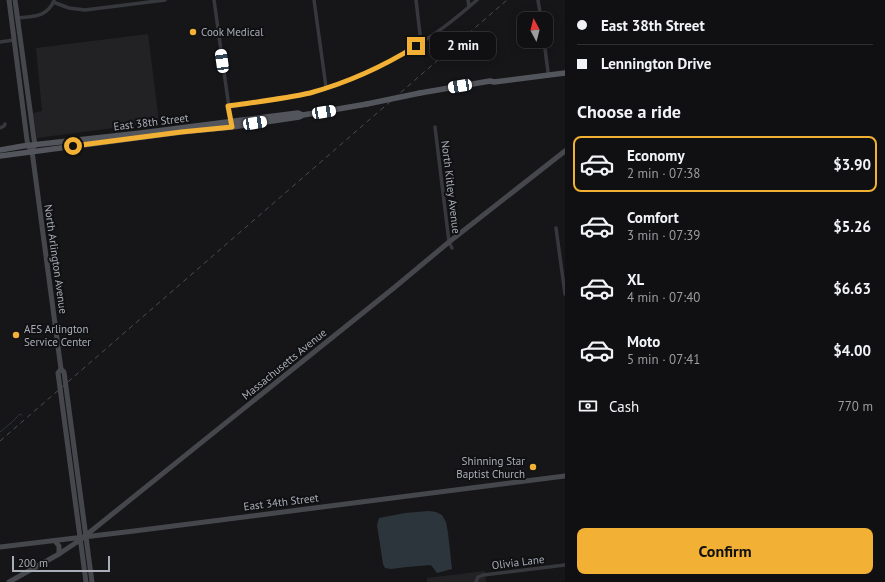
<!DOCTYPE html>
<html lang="en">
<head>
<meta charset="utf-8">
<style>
  body { margin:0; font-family:"PT Sans",sans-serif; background:#1e1e20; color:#f1f3f6; height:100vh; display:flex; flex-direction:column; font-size:15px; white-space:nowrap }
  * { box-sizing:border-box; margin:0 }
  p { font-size:13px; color:#9c9d9f }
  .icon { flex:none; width:22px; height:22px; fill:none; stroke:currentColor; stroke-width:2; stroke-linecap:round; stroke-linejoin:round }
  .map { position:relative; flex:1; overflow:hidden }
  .sheet { display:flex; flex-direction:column; background:#101012; width:320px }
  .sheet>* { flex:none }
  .banner { display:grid; align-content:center; height:88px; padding:0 12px; background:#101012 }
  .needle { width:26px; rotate:353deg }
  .tools { position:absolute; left:517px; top:12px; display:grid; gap:8px }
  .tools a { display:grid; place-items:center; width:36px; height:36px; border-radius:8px; background:#101012; box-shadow:0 2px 10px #0003,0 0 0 1px #303032; font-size:20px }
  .scale { position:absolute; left:12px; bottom:10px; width:98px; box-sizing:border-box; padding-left:4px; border:2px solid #a8adb8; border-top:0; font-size:11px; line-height:14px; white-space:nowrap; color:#a8adb8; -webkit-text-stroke:3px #111113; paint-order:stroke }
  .end { position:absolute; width:18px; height:18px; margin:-9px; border:5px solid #f2b134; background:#111; box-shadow:0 0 0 2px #111 }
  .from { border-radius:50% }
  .bubble { position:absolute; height:28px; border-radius:8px; background:#101012; box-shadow:0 2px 10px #0003,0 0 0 1px #303032; font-size:13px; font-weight:800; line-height:28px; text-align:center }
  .car { position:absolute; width:12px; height:24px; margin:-12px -6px; border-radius:5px; box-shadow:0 0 3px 1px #0007; background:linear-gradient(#fff 24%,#345 0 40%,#fff 0 76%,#345 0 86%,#fff 0) }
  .banner b { display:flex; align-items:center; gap:14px; height:38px; font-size:15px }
  .banner b+b { border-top:1px solid #303032 }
  .banner i { width:10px; height:10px; background:#f1f3f6 }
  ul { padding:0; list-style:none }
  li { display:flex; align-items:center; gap:12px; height:56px; margin:0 8px 6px; padding:0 4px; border:2px solid transparent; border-radius:8px }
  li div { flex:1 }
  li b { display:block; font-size:15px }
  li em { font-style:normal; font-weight:800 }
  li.active { border-color:#f2b134 }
  li>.icon { width:36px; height:36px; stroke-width:1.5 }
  h2 { padding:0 12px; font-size:18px; line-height:48px }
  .pay { display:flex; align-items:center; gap:10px; height:44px; padding:0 12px; font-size:15px }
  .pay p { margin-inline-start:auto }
  .button { display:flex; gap:8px; margin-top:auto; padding:8px 12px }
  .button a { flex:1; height:46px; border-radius:8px; background:#f2b134; color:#111; font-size:16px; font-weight:800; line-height:46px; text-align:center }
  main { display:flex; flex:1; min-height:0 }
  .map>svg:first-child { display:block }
  .built { fill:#222225 }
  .water { fill:#2c353c }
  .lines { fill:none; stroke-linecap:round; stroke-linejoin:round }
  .stream { stroke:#2c353c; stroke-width:1 }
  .minor { stroke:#37383d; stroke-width:3.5 }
  .secondary { stroke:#45474d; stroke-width:5 }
  .primary { stroke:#53555c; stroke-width:5.5 }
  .rail { stroke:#4a4c52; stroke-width:1; stroke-dasharray:5 4; stroke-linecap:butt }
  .primary-bridge { stroke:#53555c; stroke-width:5.5 }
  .route { stroke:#f2b134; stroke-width:5 }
  .poi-dot { fill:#f2b134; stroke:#111113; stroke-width:1.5 }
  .labels { text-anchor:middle; stroke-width:4; stroke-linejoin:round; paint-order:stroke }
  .poi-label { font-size:11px; fill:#a8adb8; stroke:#111113; text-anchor:start }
  .street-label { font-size:11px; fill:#a8adb8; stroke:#111113 }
</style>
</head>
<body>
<main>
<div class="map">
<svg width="565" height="582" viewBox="0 0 565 582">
  <rect width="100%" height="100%" fill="#161618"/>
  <path class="built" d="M148 34 159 122 37 138 33 113 42 111 36 48Z
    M485 571 486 582H427V578Z"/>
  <path class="water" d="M429 511 436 512 442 515 446 522 448 533 452 569 437 573 431 565 407 567 391 569 385 568 383 564 377 525 379 518 405 513Z"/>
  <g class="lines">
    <path class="stream" d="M0 432 12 422 20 414 22 415"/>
    <path class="minor" d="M214 0 231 122
      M314 0 326 87
      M416 0 421 43
      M468 0 469 7
      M538 0 541 19
      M53 2 69 8 85 10 165 0
      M17 18C33 16 46 18 54 1
      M544 41 548 72
      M0 42 14 40
      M228 106C256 102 283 99 310 93 349 83 390 63 424 41 443 29 460 15 477 0
      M435 127 449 242 452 248
      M0 128 4 126 5 124
      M556 228 565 294
      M476 582 478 577 483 575 565 565"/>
    <path class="secondary" d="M9 0 27 140 28 146 32 151 61 369 64 372 92 582
      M15 0 34 139 35 145 33 149
      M61 369 58 373 86 582
      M55 541 59 546V554
      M0 547 134 531 565 476
      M9 582 59 554 80 540 395 287 449 242 565 151"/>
    <path class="primary" d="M420 93 490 81 494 82 565 73
      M0 150 23 146 141 133 298 113 303 115
      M0 156 181 132 232 127 299 117 303 115 367 104"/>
    <path class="rail" d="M0 441 507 0"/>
    <path class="primary-bridge" d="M367 104 420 93"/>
  </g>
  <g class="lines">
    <path class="route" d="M73 146 181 132 232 127 228 106C256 102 283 99 310 93 346 83 384 66 416 46"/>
  </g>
  <g class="poi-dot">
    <circle cx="193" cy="32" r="4"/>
    <circle cx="16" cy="335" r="4"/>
    <circle cx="533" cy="467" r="4"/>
  </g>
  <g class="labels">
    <g class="poi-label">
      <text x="201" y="36">Cook Medical</text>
      <text x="24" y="333">AES Arlington<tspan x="24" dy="13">Service Center</tspan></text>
      <text x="525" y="465" text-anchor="end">Shinning Star<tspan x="525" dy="13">Baptist Church</tspan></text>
    </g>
    <g class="street-label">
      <text transform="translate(151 122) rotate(-7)" y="4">East 38th Street</text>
      <text transform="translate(451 187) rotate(83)" y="4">North Kitley Avenue</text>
      <text transform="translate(56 259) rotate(82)" y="4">North Arlington Avenue</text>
      <text transform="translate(284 364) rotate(-39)" y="4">Massachusetts Avenue</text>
      <text transform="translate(281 502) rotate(-7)" y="4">East 34th Street</text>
      <text transform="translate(518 562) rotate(-7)" y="4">Olivia Lane</text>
    </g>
  </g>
</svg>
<div class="tools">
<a><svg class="needle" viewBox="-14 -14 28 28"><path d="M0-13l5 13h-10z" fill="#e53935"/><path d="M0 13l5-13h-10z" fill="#9c9d9f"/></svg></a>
</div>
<div class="scale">200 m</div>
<i class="end from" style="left:73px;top:146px"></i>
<i class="end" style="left:416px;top:46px"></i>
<div class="bubble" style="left:430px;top:32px;width:66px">2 min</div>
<i class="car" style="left:222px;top:61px;rotate:352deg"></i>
<i class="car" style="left:460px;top:86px;rotate:260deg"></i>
<i class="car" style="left:324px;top:112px;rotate:81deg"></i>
<i class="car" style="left:255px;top:123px;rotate:81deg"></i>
</div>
<section class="sheet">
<div class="banner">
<b><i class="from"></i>East 38th Street</b>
<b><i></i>Lennington Drive</b>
</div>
<h2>Choose a ride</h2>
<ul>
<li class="active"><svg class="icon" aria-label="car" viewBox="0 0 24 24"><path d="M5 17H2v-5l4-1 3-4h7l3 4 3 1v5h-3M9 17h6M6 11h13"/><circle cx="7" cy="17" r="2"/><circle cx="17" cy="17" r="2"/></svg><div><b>Economy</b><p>2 min · 07:38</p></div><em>$3.90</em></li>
<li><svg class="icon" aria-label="car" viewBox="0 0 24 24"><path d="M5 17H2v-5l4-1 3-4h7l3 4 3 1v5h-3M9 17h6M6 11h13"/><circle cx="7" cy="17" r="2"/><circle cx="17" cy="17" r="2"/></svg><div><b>Comfort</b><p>3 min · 07:39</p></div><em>$5.26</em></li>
<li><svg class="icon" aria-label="car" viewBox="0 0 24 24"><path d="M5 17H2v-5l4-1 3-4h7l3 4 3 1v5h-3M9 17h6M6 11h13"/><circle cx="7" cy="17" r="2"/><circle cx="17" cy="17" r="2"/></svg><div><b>XL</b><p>4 min · 07:40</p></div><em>$6.63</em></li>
<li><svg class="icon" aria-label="car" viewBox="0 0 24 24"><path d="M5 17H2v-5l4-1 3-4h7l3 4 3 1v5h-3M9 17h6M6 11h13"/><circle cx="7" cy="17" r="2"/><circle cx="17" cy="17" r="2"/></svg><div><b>Moto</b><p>5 min · 07:41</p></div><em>$4.00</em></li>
</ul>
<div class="pay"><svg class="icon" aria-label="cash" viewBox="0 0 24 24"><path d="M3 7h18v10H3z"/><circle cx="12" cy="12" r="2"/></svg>Cash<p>770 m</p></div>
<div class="button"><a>Confirm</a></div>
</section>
</main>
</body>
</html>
